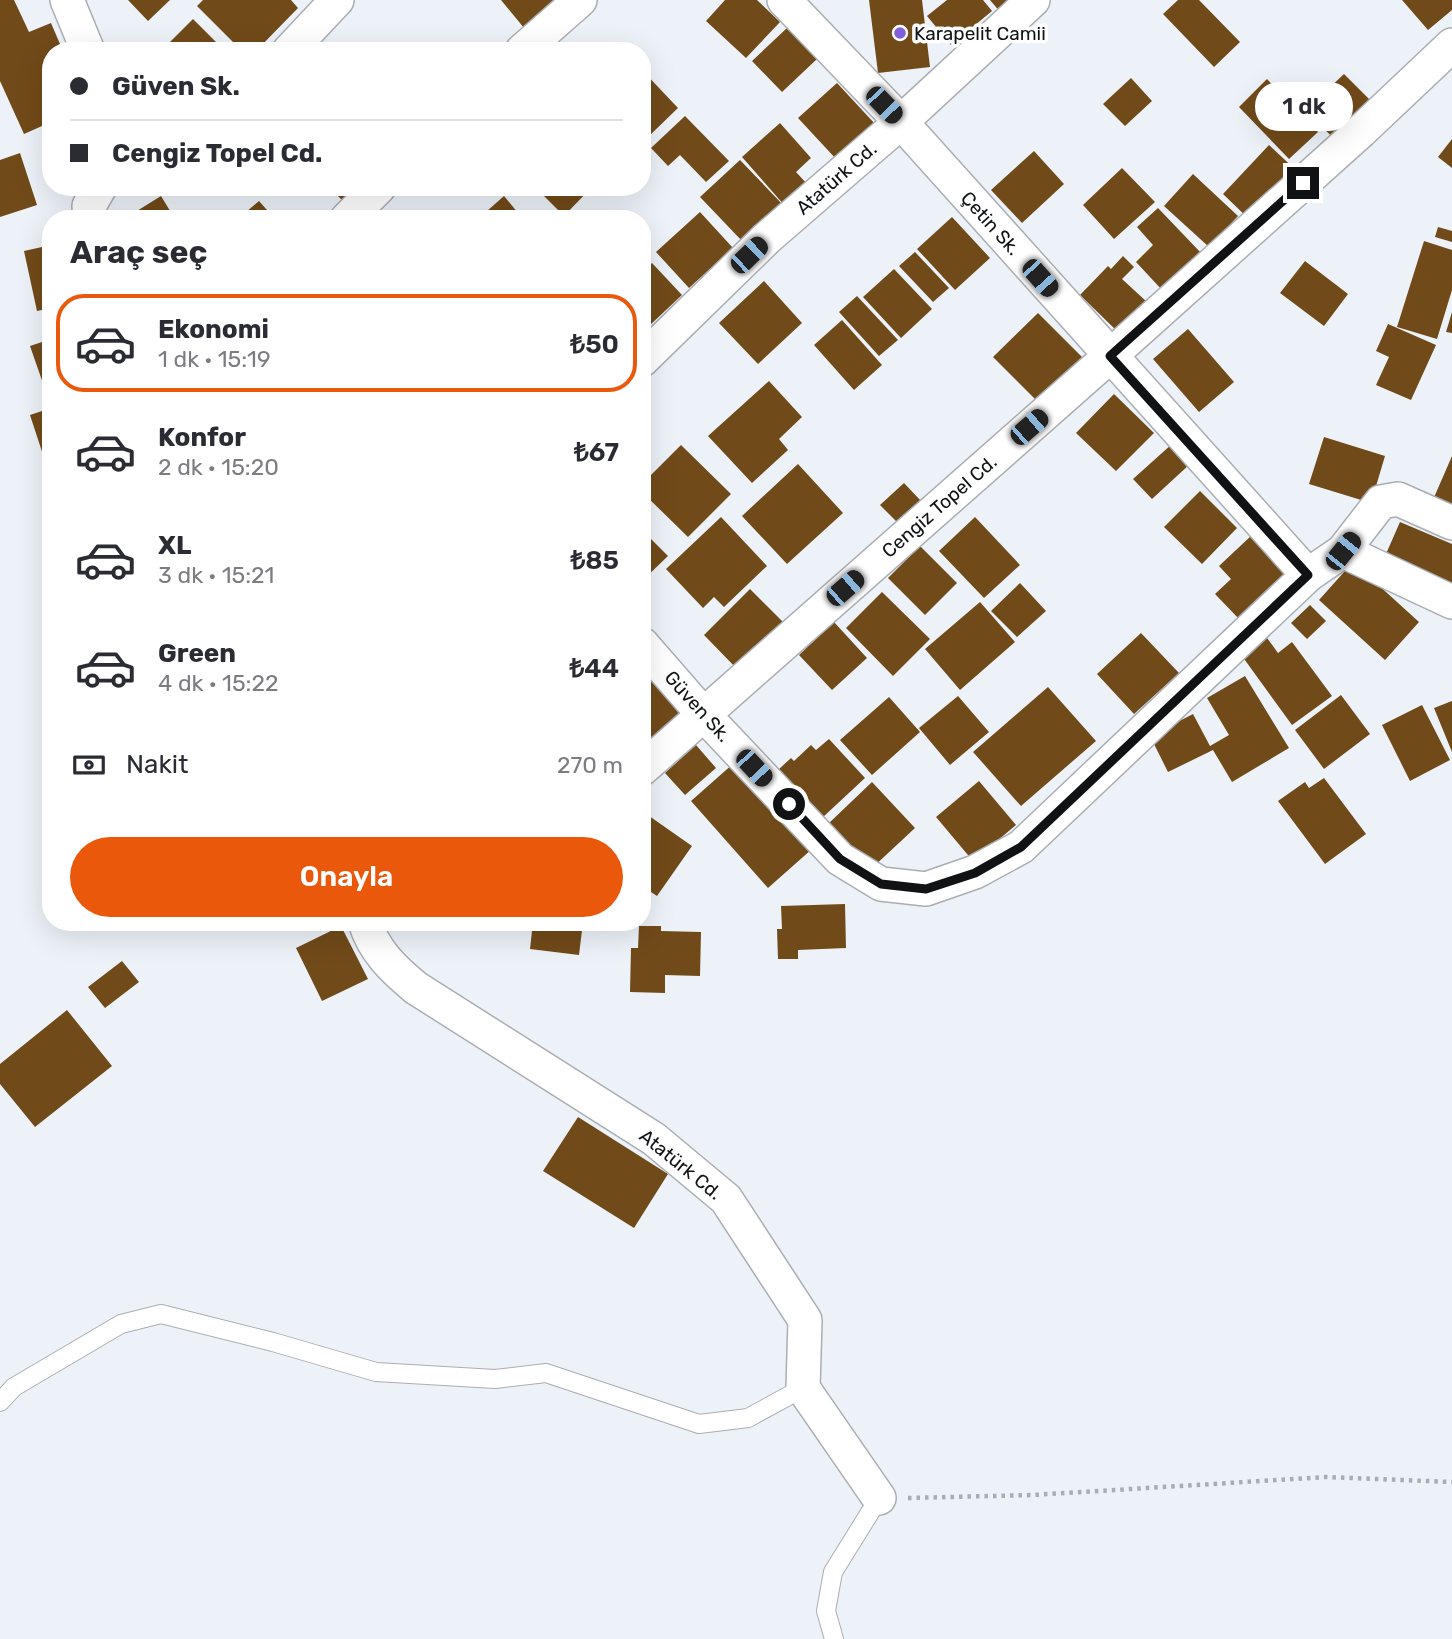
<!DOCTYPE html>
<html lang="tr">
<head>
<meta charset="utf-8">
<style>
  body { margin:0; font-family:Rubik,sans-serif; background:#f2f2f3; color:#2b2b33; height:100vh; display:flex; flex-direction:column; font-size:26px; white-space:nowrap }
  * { box-sizing:border-box; margin:0 }
  p { font-size:23px; color:#7c7c81 }
  .icon { flex:none; width:38px; height:38px; fill:none; stroke:currentColor; stroke-width:2; stroke-linecap:round; stroke-linejoin:round }
  .map { position:relative; flex:1; overflow:hidden }
  .drawer { position:absolute; left:42px; top:210px; width:609px; height:721px; display:flex; flex-direction:column; background:#fff; border-radius:28px; box-shadow:0 7px 28px #0002 }
  .drawer>* { flex:none }
  .hud { position:absolute; left:42px; top:42px; width:609px; height:154px; border-radius:28px; box-shadow:0 7px 28px #0002; display:grid; align-content:center; height:154px; padding:0 28px; background:#fff }
  .end { position:absolute; width:32px; height:32px; margin:-16px; border:9px solid #101214; background:#fff; box-shadow:0 0 0 4px #fff }
  .from { border-radius:50% }
  .bubble { position:absolute; height:49px; border-radius:24px; background:#fff; box-shadow:0 7px 28px #0002; font-size:23px; font-weight:600; line-height:49px; text-align:center }
  .car { position:absolute; width:21px; height:42px; margin:-21px -10px; border-radius:9px; box-shadow:0 0 5px 2px #0007; background:linear-gradient(#222 24%,#8ab4d8 0 40%,#222 0 76%,#8ab4d8 0 86%,#222 0) }
  .hud b { display:flex; align-items:center; gap:24px; height:66px; font-size:26px }
  .hud b+b { border-top:2px solid #e1e1e2 }
  .hud i { width:18px; height:18px; background:#2b2b33 }
  ul { padding:0; list-style:none }
  li { display:flex; align-items:center; gap:21px; height:98px; margin:0 14px 10px; padding:0 14px; border:4px solid transparent; border-radius:28px }
  li div { flex:1 }
  li b { display:block; font-size:26px }
  li em { font-style:normal; font-weight:600 }
  li.active { border-color:#ea580c }
  li>.icon { width:63px; height:63px; stroke-width:1.5 }
  h2 { padding:0 28px; font-size:32px; line-height:84px }
  .pay { display:flex; align-items:center; gap:18px; height:77px; padding:0 28px; font-size:26px }
  .pay p { margin-inline-start:auto }
  .primary-button { display:flex; gap:14px; margin-top:auto; padding:14px 28px }
  .primary-button a { flex:1; height:80px; border-radius:42px; background:#ea580c; color:#fff; font-size:28px; font-weight:600; line-height:80px; text-align:center }
  .map>svg:first-child { display:block }
  .building { fill:#714a19 }
  .lines { fill:none; stroke-linecap:round; stroke-linejoin:round }
  .lane-casing { stroke:#a9aeb4; stroke-width:20 }
  .street-casing { stroke:#a9aeb4; stroke-width:36 }
  .path { stroke:#a8adb2; stroke-width:4.5; stroke-dasharray:3.5 5; stroke-linecap:butt }
  .lane { stroke:#fff; stroke-width:18 }
  .street { stroke:#fff; stroke-width:33 }
  .route { stroke:#101214; stroke-width:9 }
  .poi-dot { fill:#815fda; stroke:#fefefe; stroke-width:2.5 }
  .labels { text-anchor:middle; stroke-width:7; stroke-linejoin:round; paint-order:stroke }
  .poi-label { font-size:19px; fill:#101214; stroke:#fefefe; text-anchor:start }
  .street-label { font-size:19px; fill:#101214; stroke:#fefefe }
</style>
</head>
<body>
<div class="map">
<svg width="1452" height="1639" viewBox="0 0 1452 1639">
  <rect width="100%" height="100%" fill="#ecf2f8"/>
  <path class="building" d="M0 0H14L29 32 51 23 63 51H51V122L24 134 0 81Z
    M128 0H170L148 21Z
    M203 0H291L298 8 256 51H242L197 6Z
    M501 0H570L529 34Z
    M725 0H757L780 22 746 58 706 21Z
    M869 0H922L930 67 878 73Z
    M947 0H983L992 11 951 45 927 16Z
    M990 0H1016L1001 13Z
    M1178 0H1199L1240 42 1214 67 1163 14Z
    M1402 0H1452V10L1428 30Z
    M193 19 225 51H171L166 46Z
    M787 28 817 59 782 92 752 61Z
    M642 70 678 108 649 136 642 129Z
    M1344 74 1372 102 1334 139 1306 110Z
    M1131 78 1152 101 1125 126 1103 104Z
    M1267 79 1318 132 1289 159 1239 107Z
    M837 83 876 125 837 160 798 118Z
    M685 116 729 161 706 182 680 155 668 166 651 148Z
    M780 123 811 158 796 172 808 185 785 206 742 157Z
    M1452 139V168L1438 157Z
    M1269 145 1298 172 1252 222 1223 194Z
    M1034 151 1064 184 1022 223 991 190Z
    M20 153 37 205 0 217V160Z
    M740 160 783 205 743 242 700 197Z
    M1122 168 1155 202 1114 239 1083 205Z
    M1193 174 1238 216 1209 247 1164 206Z
    M329 187H360L344 202Z
    M535 187H588L590 189 564 216Z
    M161 196 175 219H124Z
    M504 196 523 219H478Z
    M259 201 275 219H238Z
    M1158 208 1202 254 1163 291 1136 262 1153 245 1137 227Z
    M700 212 733 248 689 288 656 252Z
    M952 217 990 258 955 290 917 249Z
    M1438 227 1452 231V242L1435 237Z
    M1424 241 1452 250V290L1437 339 1397 327Z
    M51 245V308L37 311 24 251Z
    M915 252 949 288 933 302 899 266Z
    M1123 256 1134 267 1122 279 1147 302 1118 332 1080 295 1108 266 1111 269Z
    M1305 261 1348 294 1324 326 1280 293Z
    M652 263 682 295 649 326 642 319V272Z
    M894 269 932 309 901 338 863 297Z
    M764 281 802 323 758 364 719 323Z
    M857 296 898 340 879 356 839 312Z
    M1452 312V333L1446 332Z
    M1038 313 1082 357 1037 401 993 357Z
    M842 320 882 365 854 390 814 345Z
    M1388 324 1436 345 1411 400 1376 385 1389 357 1376 351Z
    M1188 329 1234 382 1199 412 1153 359Z
    M51 339V390L46 392 30 346Z
    M769 381 802 417 779 439 788 450 752 483 708 436Z
    M1114 394 1154 433 1116 471 1076 433Z
    M51 408V469L48 470 30 415Z
    M1324 437 1385 456 1371 503 1309 484Z
    M1172 444 1190 464 1152 499 1133 479Z
    M681 445 731 494 688 537 642 492V484Z
    M1452 456V519L1429 509Z
    M798 464 843 513 787 564 742 516Z
    M904 483 921 501 897 522 880 505Z
    M1200 491 1237 528 1202 564 1164 527Z
    M721 517 767 566 724 607 714 597 703 608 666 569Z
    M975 517 1020 565 984 598 939 551Z
    M1400 522 1452 544V592L1382 563Z
    M642 530 668 556 642 581Z
    M1252 535 1289 574 1240 620 1215 594 1231 579 1219 566Z
    M920 546 957 583 925 615 888 578Z
    M1353 562 1419 622 1385 660 1319 600Z
    M1020 583 1046 611 1017 637 991 611Z
    M750 589 785 624 738 670 704 635Z
    M882 592 930 639 893 676 846 628Z
    M980 602 1015 642 960 690 925 649Z
    M1310 605 1326 621 1307 639 1291 623Z
    M834 622 867 658 832 690 799 655Z
    M1141 633 1179 673 1134 714 1097 674Z
    M1267 638 1278 653 1292 642 1332 696 1292 725 1242 656Z
    M1245 676 1289 748 1232 782 1213 750 1168 772 1150 736 1193 714 1210 746 1229 735 1207 698Z
    M655 678 688 714 642 756V690Z
    M1048 687 1096 741 1021 806 973 752Z
    M1341 695 1370 734 1324 769 1295 730Z
    M958 696 989 732 950 765 919 728Z
    M889 697 920 732 872 775 840 740Z
    M1452 701V752L1434 708Z
    M1422 705 1450 760 1410 781 1382 725Z
    M829 739 865 778 822 818 778 770 791 758 794 761 811 745 816 750Z
    M696 745 716 768 685 795 665 773Z
    M734 763 812 849 768 888 691 801Z
    M1324 778 1366 834 1325 864 1278 801 1305 782 1309 788Z
    M979 781 1016 825 973 861 936 817Z
    M872 782 915 828 871 869 828 824Z
    M642 811 692 846 657 896 642 886Z
    M845 904 846 948 798 950V959H778L777 929H782L781 906Z
    M427 922H443L432 930Z
    M533 922H583L579 955 530 949Z
    M341 926 368 979 322 1001 296 948Z
    M639 926H661V931L701 932 700 976 665 975V993L630 992 631 948H638Z
    M122 961 139 982 105 1008 88 987Z
    M67 1010 112 1066 35 1127 0 1084V1064Z
    M578 1117 668 1174 634 1228 543 1171Z"/>
  <g class="lines">
    <defs>
      <path id="lane" d="M0 1402 14 1387 121 1324 161 1314 273 1342 376 1372 495 1379 546 1373 699 1424 748 1418 803 1388
        M834 1639 826 1611 833 1572 879 1498"/>
      <path id="street" d="M67 0 88 51
        M784 0 901 122 1308 575
        M289 51 337 0
        M522 51 580 0
        M90 219 89 206 100 187
        M347 219 379 187
        M642 360 767 238 901 122 1033 0
        M1343 551 1381 502 1398 499 1452 523
        M642 644 703 714 840 859 881 884 926 889 975 872 1021 847 1308 575 1343 551 1452 602
        M642 769 1110 356 1361 131 1452 45
        M365 922C374 951 393 969 416 988L654 1139 726 1199 805 1320 803 1388 879 1498"/>
    </defs>
    <use href="#lane" class="lane-casing"/>
    <use href="#street" class="street-casing"/>
    <path class="path" d="M908 1498 1033 1495 1326 1477 1452 1482"/>
    <use href="#lane" class="lane"/>
    <use href="#street" class="street"/>
  </g>
  <g class="lines">
    <path class="route" d="M789 804 840 859 881 884 926 889 975 873 1021 847 1308 575 1110 356 1303 183"/>
  </g>
  <circle class="poi-dot" cx="900" cy="33" r="7"/>
  <g class="labels">
    <g class="poi-label">
      <text x="914" y="40">Karapelit Camii</text>
    </g>
    <g class="street-label">
      <text transform="translate(836 178) rotate(-41)" y="7">Atatürk Cd.</text>
      <text transform="translate(991 223) rotate(48)" y="7">Çetin Sk.</text>
      <text transform="translate(939 506) rotate(-41)" y="7">Cengiz Topel Cd.</text>
      <text transform="translate(698 706) rotate(48)" y="7">Güven Sk.</text>
      <text transform="translate(681 1164) rotate(39)" y="7">Atatürk Cd.</text>
    </g>
  </g>
</svg>
<i class="end from" style="left:789px;top:804px"></i>
<i class="end" style="left:1303px;top:183px"></i>
<div class="bubble" style="left:1255px;top:82px;width:98px">1 dk</div>
<i class="car" style="left:884px;top:105px;rotate:136deg"></i>
<i class="car" style="left:749px;top:255px;rotate:46deg"></i>
<i class="car" style="left:1040px;top:278px;rotate:138deg"></i>
<i class="car" style="left:1029px;top:427px;rotate:49deg"></i>
<i class="car" style="left:1343px;top:551px;rotate:39deg"></i>
<i class="car" style="left:845px;top:588px;rotate:49deg"></i>
<i class="car" style="left:754px;top:768px;rotate:137deg"></i>
<div class="hud">
<b><i class="from"></i>Güven Sk.</b>
<b><i></i>Cengiz Topel Cd.</b>
</div>
<section class="drawer">
<h2>Araç seç</h2>
<ul>
<li class="active"><svg class="icon" aria-label="car" viewBox="0 0 24 24"><path d="M5 17H2v-5l4-1 3-4h7l3 4 3 1v5h-3M9 17h6M6 11h13"/><circle cx="7" cy="17" r="2"/><circle cx="17" cy="17" r="2"/></svg><div><b>Ekonomi</b><p>1 dk · 15:19</p></div><em>₺50</em></li>
<li><svg class="icon" aria-label="car" viewBox="0 0 24 24"><path d="M5 17H2v-5l4-1 3-4h7l3 4 3 1v5h-3M9 17h6M6 11h13"/><circle cx="7" cy="17" r="2"/><circle cx="17" cy="17" r="2"/></svg><div><b>Konfor</b><p>2 dk · 15:20</p></div><em>₺67</em></li>
<li><svg class="icon" aria-label="car" viewBox="0 0 24 24"><path d="M5 17H2v-5l4-1 3-4h7l3 4 3 1v5h-3M9 17h6M6 11h13"/><circle cx="7" cy="17" r="2"/><circle cx="17" cy="17" r="2"/></svg><div><b>XL</b><p>3 dk · 15:21</p></div><em>₺85</em></li>
<li><svg class="icon" aria-label="car" viewBox="0 0 24 24"><path d="M5 17H2v-5l4-1 3-4h7l3 4 3 1v5h-3M9 17h6M6 11h13"/><circle cx="7" cy="17" r="2"/><circle cx="17" cy="17" r="2"/></svg><div><b>Green</b><p>4 dk · 15:22</p></div><em>₺44</em></li>
</ul>
<div class="pay"><svg class="icon" aria-label="cash" viewBox="0 0 24 24"><path d="M3 7h18v10H3z"/><circle cx="12" cy="12" r="2"/></svg>Nakit<p>270 m</p></div>
<div class="primary-button"><a>Onayla</a></div>
</section>
</div>
</body>
</html>
